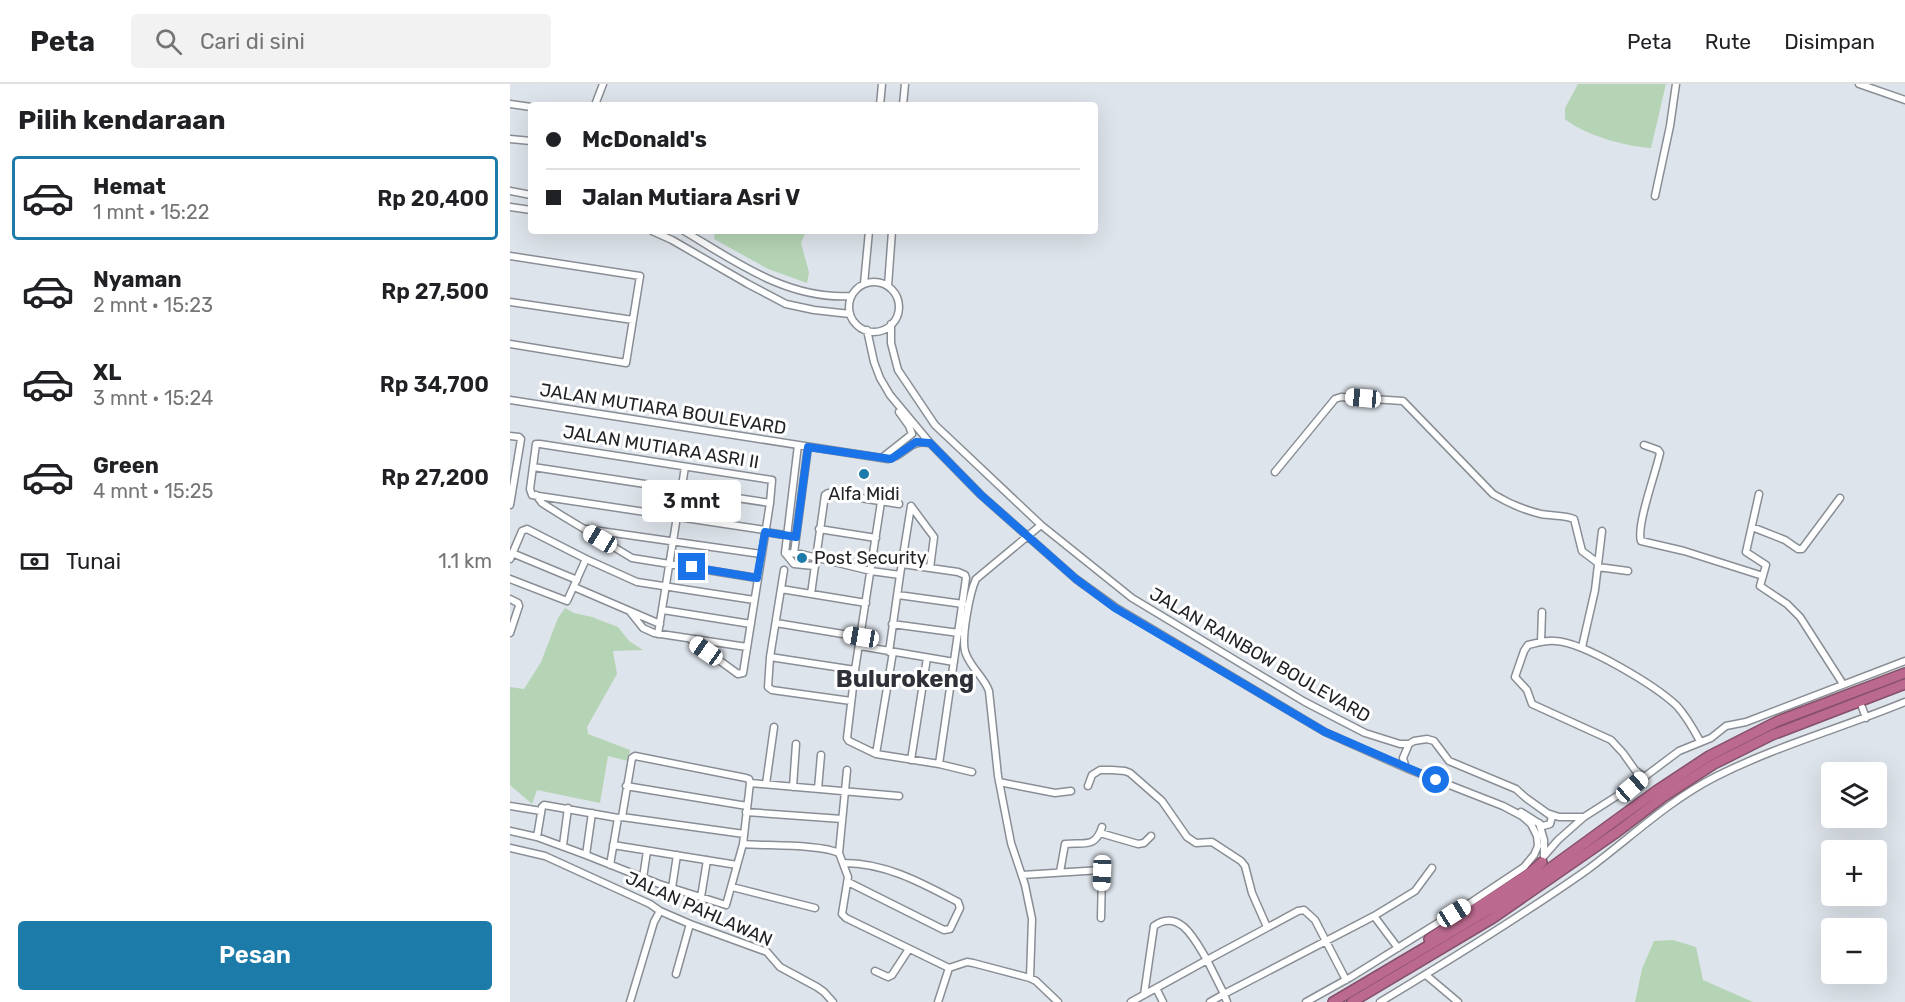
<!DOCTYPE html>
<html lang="id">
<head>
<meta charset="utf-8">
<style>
  body { margin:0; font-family:Rubik,sans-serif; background:#f2f2f2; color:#202124; height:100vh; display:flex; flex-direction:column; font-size:22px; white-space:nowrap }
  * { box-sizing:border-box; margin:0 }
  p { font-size:20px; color:#757577 }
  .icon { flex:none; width:33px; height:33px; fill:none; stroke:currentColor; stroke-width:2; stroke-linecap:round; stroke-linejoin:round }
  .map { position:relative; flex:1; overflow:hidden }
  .side { display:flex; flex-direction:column; background:#fff; width:510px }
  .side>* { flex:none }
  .top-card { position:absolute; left:18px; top:18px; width:570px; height:132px; border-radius:6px; box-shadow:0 6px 24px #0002; display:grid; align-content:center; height:132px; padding:0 18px; background:#fff }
  .buttons { position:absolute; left:1311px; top:678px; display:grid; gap:12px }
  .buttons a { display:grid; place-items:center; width:66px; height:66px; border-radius:6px; background:#fff; box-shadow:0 6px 24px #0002; font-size:30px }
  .end { position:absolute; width:27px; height:27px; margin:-14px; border:8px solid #1a73e8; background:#fff; box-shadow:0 0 0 3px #fff }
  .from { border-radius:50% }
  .bubble { position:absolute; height:42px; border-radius:6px; background:#fff; box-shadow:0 6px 24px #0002; font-size:20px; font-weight:600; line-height:42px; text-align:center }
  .car { position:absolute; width:18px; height:36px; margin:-18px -9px; border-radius:8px; box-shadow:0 0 4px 2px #0007; background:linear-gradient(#fff 24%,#345 0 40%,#fff 0 76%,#345 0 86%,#fff 0) }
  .top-card b { display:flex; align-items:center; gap:21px; height:57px; font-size:22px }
  .top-card b+b { border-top:2px solid #e0e0e0 }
  .top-card i { width:15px; height:15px; background:#202124 }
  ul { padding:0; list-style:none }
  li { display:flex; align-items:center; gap:18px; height:84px; margin:0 12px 9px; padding:0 6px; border:3px solid transparent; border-radius:6px }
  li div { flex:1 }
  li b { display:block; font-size:22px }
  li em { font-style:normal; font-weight:600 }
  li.active { border-color:#1c7ba8 }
  li>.icon { width:54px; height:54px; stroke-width:1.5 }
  h2 { padding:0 18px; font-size:27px; line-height:72px }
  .pay { display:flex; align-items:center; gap:15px; height:66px; padding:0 18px; font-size:22px }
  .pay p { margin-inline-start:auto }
  .button { display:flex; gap:12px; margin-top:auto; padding:12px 18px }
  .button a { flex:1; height:69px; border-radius:6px; background:#1c7ba8; color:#fff; font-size:24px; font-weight:600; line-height:69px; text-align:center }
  header { display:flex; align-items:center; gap:36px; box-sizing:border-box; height:84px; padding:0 30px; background:#fff; border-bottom:2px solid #e0e0e0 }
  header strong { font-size:28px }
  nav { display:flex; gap:33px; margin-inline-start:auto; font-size:21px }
  .search { width:420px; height:54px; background:#f2f2f2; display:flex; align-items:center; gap:15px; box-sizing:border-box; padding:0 21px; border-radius:6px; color:#757577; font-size:22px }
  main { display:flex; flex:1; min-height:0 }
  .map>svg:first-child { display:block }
  .green { fill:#b5d4b5 }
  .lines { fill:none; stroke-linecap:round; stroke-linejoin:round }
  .minor-casing { stroke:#898e95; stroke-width:9 }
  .highway-casing { stroke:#85506a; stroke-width:12 }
  .minor { stroke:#fff; stroke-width:6 }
  .highway { stroke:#bb698e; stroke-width:9 }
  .route { stroke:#1a73e8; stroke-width:8 }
  .poi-dot { fill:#1c7ba8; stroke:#fff; stroke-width:2 }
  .labels { text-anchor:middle; stroke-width:6; stroke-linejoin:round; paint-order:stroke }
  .street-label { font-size:18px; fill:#212326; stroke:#fff }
  .poi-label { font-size:18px; fill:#212326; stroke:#fff }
  .district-label { font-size:24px; font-weight:bold; fill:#2e3238; stroke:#fff }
</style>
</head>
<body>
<header>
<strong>Peta</strong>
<div class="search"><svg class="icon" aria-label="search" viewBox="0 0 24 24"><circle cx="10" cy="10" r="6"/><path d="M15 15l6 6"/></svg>Cari di sini</div>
<nav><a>Peta</a><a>Rute</a><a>Disimpan</a></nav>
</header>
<main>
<section class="side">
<h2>Pilih kendaraan</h2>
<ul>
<li class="active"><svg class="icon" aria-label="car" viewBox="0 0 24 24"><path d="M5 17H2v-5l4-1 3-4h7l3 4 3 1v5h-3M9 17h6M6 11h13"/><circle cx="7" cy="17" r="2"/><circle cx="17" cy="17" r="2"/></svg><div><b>Hemat</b><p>1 mnt · 15:22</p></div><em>Rp 20,400</em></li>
<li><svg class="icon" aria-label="car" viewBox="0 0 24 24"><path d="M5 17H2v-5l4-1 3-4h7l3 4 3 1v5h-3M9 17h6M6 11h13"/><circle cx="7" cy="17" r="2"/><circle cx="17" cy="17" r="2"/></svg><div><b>Nyaman</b><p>2 mnt · 15:23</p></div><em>Rp 27,500</em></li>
<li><svg class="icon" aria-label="car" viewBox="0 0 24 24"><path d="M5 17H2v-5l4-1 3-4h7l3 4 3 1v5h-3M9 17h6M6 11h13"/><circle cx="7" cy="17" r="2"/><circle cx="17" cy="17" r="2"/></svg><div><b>XL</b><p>3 mnt · 15:24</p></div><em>Rp 34,700</em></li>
<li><svg class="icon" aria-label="car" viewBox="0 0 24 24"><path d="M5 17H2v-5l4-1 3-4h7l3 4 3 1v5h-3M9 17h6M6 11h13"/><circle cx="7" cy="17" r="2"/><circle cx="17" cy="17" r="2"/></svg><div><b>Green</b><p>4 mnt · 15:25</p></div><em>Rp 27,200</em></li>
</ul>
<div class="pay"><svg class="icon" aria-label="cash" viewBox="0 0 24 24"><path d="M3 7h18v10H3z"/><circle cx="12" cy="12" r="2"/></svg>Tunai<p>1.1 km</p></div>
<div class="button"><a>Pesan</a></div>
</section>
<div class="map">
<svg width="1395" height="918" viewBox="0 0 1395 918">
  <rect width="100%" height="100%" fill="#dee4eb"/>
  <path class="green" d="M1068 0H1156L1141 64C1117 63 1074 51 1055 35V24Z
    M205 147H296L291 159 299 188 297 199 258 185 204 155Z
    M55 524 64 529 82 533 108 543 119 557 133 566 103 567 107 590 77 643 78 650 120 666 118 677 98 672 90 719 27 706 22 720 0 701V603L14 605 31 578 48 534Z
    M1163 856 1186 863 1193 896 1243 918H1125L1132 885 1144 857Z"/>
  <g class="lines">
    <defs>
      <path id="minor" d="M1349 0 1395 16
        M0 20 21 23
        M85 21 93 0
        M370 21 372 0
        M393 21 395 0
        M0 55 21 57
        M0 107 21 111
        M1145 112 1160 42 1166 0
        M0 123 21 126
        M142 147 162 156 238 200 276 220 304 226 340 230
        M174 147C226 178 278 216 341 212
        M0 172 130 192 116 279 0 260
        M339 223a25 25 0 1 1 50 0a25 25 0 1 1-50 0Z
        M354 200 359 147
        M378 202 382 147
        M0 218 123 236
        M381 240V259L388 286 425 341 531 441 622 514 795 618 855 649 890 660H899L904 657 917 655 924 657 939 677 1006 705 1016 714 1037 729 1049 733H1074
        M357 246 364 278 370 294 380 311 420 359 471 411 566 495 605 523 815 648 896 684 993 722 1012 732 1021 740 1027 752 1028 762 1024 771 1014 783 963 817 841 893 796 918
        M0 316 378 375C395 372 399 355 419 359
        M0 352 9 353 11 355 0 421
        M288 361 275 469 284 480 304 482
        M1134 361 1148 366 1150 369C1146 388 1126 442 1131 457L1174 467 1253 492
        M373 373 402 350 399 342 389 328
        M23 383 260 419
        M765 388 825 315 831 313 893 317 983 410C998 419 1014 426 1031 430 1042 432 1055 431 1064 435L1072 467 1088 479
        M1249 410 1236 468 1256 481 1250 502 1277 520 1290 533 1333 600
        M26 411 32 419 51 431 122 474 247 494
        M371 418 345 586 337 654 339 657 366 670 429 680 456 494 455 491 448 488 392 480
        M401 422 424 453 420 484
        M1242 443 1275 456 1288 465H1292L1330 414
        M76 445 251 470
        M309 445 366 454
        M255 448 281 452
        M2 469 67 496
        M275 469 291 470 361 487 390 491 401 422
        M284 469 298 363
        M0 475 12 447 17 445 76 475 127 498 244 516
        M1088 483 1118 487
        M274 486 260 573 258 603 262 606 341 617
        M0 495 57 517 76 475
        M64 503 150 540
        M271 505 356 519
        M301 510 315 411 318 409 389 420
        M388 511 453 520
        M0 515 8 519 9 522 0 549
        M153 526 241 540
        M121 529 133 544 144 549 237 563
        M266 539 351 553
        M382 540 449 549
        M148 550 175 383
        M180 555 228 590 233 589 260 419 262 396 30 360H26L20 405 22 411 255 446
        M1031 558 1032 528
        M350 562 444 578
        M1072 563 1085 506 1092 447
        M379 568 390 491
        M260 573 345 586
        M1352 623 1356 634
        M366 670 383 568
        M401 676 417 574
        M429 680 462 688
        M896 684 893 674 899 660
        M337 686 329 769 338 793 332 830 336 834 439 884
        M1134 693 1125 686 1113 669 1101 656 1022 620 1017 606 1005 593 1014 567 1018 561C1027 559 1036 556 1045 557 1074 558 1146 602 1167 622 1176 632 1184 646 1190 657
        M489 698 545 709 561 707
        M256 700 264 643
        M116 702 237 722
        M578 702 582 691 590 686H602L615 687 620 689 652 717 677 753 686 759 702 758 731 777 735 782 742 809 757 843
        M283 703 286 660
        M308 705 311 671
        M0 722 31 727
        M236 728 332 735
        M1011 728 1033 742 1040 740 1042 733 1037 729
        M82 729 76 771 149 800 216 821 233 760 240 699 389 712
        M112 733 234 750
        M1029 739 1034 756V772
        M0 747 27 753 76 771
        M590 749 628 760 634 759 641 752
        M27 753 32 723 34 721 108 734
        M233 760C256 762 311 760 329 769
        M53 761 58 724
        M103 761 227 781
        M0 764 35 772 140 820 150 827 180 840 257 868 270 883 307 903 314 908 323 918
        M1034 772 1048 756 1074 733 1121 703 1169 667 1201 654 1216 642 1236 638 1395 577
        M334 779C376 779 412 799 448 818L450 824 440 845 434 846 338 798
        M100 781 108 734 112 733 122 674 125 672 236 694 239 695 240 699
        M550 788 555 760C574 758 585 765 592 743
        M512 791 591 786 592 789 591 834
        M133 794 137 767
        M222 803 305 824
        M162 804 167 771
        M191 813 197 776
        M864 832 888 864
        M439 884 457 878 463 879 520 894 526 897 548 918
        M365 887 378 893 382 891 399 865
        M166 890 180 840
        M916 891 948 918
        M520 894 522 835 515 801 501 759 488 692 479 607C474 593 461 584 456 570 450 557 460 508 466 495L531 441
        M646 904 653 918
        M120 918 144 838 150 827
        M428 918 439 884
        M621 918 697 876C686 858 670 823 644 842L634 911
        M700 918 714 910 697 876 788 827 794 826 805 836 836 896
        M717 918 714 910 864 832 905 807 922 784
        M870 918C940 876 1010 833 1077 786 1119 755 1158 717 1205 693 1266 662 1332 644 1395 618"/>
      <path id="highway" d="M919 855 1021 788 1032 778
        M823 918 982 824 1021 798 1146 707 1199 672 1268 637 1395 589
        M842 918 983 834 1107 748 1153 713 1204 680 1262 651 1395 600"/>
    </defs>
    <use href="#minor" class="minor-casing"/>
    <use href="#highway" class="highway-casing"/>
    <use href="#minor" class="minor"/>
    <use href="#highway" class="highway"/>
  </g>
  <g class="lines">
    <path class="route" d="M182 483 247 494 255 448 286 453 298 363 381 375 406 358 420 359 471 411 566 495 605 524 815 648 926 696"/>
  </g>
  <g class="poi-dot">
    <circle cx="354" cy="390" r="6"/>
    <circle cx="292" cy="474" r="6"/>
  </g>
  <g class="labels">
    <g class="street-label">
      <text transform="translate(153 325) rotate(9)" y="6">JALAN MUTIARA BOULEVARD</text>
      <text transform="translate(151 363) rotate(9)" y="6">JALAN MUTIARA ASRI II</text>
      <text transform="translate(750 571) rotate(30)" y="6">JALAN RAINBOW BOULEVARD</text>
      <text transform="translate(189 825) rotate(24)" y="6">JALAN PAHLAWAN</text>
    </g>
    <g class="poi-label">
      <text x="354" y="416">Alfa Midi</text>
      <text x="304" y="480" text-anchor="start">Post Security</text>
    </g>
    <g class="district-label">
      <text x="395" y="603">Bulurokeng</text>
    </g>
  </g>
</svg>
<div class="buttons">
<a><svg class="icon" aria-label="layers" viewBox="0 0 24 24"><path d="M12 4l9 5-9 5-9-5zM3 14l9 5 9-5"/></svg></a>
<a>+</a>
<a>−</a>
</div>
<i class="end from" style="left:926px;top:696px"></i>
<i class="end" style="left:182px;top:483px"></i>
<div class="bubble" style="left:132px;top:396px;width:99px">3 mnt</div>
<i class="car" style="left:853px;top:314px;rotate:275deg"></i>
<i class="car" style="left:90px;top:455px;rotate:301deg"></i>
<i class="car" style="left:351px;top:553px;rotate:279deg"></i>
<i class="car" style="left:196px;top:567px;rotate:305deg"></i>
<i class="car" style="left:1122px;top:703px;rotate:49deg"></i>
<i class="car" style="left:592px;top:789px;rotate:182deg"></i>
<i class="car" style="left:944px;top:829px;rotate:58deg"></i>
<div class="top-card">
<b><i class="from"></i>McDonald's</b>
<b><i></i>Jalan Mutiara Asri V</b>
</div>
</div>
</main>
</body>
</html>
